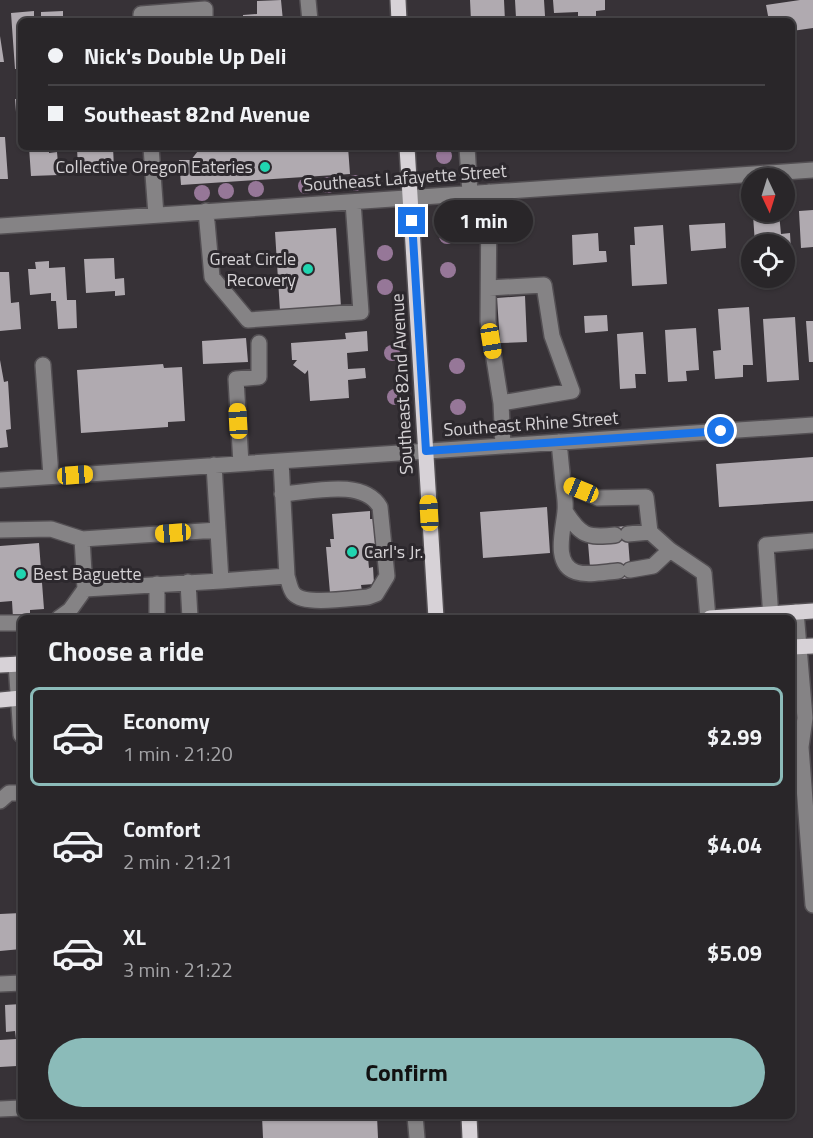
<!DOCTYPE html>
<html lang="en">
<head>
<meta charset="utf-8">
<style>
  body { margin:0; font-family:"Titillium Web",sans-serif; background:#353235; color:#f1f3f6; height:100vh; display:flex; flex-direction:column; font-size:22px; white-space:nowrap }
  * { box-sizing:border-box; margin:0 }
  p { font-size:20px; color:#a5a5a8 }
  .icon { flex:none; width:33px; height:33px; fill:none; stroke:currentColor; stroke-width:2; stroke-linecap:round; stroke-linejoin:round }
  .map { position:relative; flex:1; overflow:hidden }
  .panel { position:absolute; left:18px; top:615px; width:777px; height:504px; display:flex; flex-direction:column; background:#292629; border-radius:9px; box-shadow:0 2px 4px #0004,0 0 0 2px #454346 }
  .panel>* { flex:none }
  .guide { position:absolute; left:18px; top:18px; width:777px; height:132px; border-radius:9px; box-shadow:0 2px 4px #0004,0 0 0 2px #454346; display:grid; align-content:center; height:132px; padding:0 30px; background:#292629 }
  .needle { width:39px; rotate:176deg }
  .fabs { position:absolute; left:741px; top:168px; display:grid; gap:12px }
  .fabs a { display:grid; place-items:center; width:54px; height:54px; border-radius:50%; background:#292629; box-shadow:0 2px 4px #0004,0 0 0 2px #454346; font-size:30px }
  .end { position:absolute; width:27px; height:27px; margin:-14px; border:8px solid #1a73e8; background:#fff; box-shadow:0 0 0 3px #fff }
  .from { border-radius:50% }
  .bubble { position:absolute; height:42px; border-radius:21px; background:#292629; box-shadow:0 2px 4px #0004,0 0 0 2px #454346; font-size:20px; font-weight:700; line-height:42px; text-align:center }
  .car { position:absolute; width:18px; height:36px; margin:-18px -9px; border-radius:8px; box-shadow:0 0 4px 2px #0007; background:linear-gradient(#f5c518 24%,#345 0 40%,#f5c518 0 76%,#345 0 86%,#f5c518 0) }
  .guide b { display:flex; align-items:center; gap:21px; height:57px; font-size:22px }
  .guide b+b { border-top:2px solid #454346 }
  .guide i { width:15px; height:15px; background:#f1f3f6 }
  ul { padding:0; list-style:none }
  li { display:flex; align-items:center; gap:18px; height:99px; margin:0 12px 9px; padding:0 18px; border:3px solid transparent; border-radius:9px }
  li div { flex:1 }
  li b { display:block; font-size:22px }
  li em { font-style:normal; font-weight:700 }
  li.current { border-color:#8bbbb9 }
  li>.icon { width:54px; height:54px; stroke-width:1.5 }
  h2 { padding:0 30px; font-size:27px; line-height:72px }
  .cta { display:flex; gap:12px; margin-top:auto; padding:12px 30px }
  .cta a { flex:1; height:69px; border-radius:36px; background:#8bbbb9; color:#111; font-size:24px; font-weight:700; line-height:69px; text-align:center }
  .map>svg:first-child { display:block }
  .building { fill:#b0aab0 }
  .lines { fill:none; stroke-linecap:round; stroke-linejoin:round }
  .minor-casing { stroke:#534f53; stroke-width:18 }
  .major-casing { stroke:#534f53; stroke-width:18 }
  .minor { stroke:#858385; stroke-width:15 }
  .major { stroke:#d7d2d7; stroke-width:15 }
  .tree { fill:#967798 }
  .route { stroke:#1a73e8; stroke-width:8 }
  .poi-dot { fill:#20d5b0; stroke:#2c282d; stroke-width:2 }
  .labels { text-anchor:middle; stroke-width:6; stroke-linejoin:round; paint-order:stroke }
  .poi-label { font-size:18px; fill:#d5d2d5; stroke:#2c282d; text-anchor:end }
  .street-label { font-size:18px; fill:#d5d2d5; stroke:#2c282d }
</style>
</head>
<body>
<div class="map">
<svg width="813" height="1138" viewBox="0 0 813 1138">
  <rect width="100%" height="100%" fill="#373237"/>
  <path class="building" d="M281 0 283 21H243V15L257 14V1Z
    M470 0H504L505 21H471Z
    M515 0H544L545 16 516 18Z
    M553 0H605V10L596 11V21H578V12L554 13Z
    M800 0H813V28L792 31V21H769L766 5Z
    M34 11V21H21V69H15L11 13Z
    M63 11V21H41V12Z
    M0 36 4 62H0Z
    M15 99H21V125H17Z
    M0 137H5L8 179H0Z
    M29 147H49V153L57 152 59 175 31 176Z
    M77 147H113L114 169 78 171Z
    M201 147H348L350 174 181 185 179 160H191Z
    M813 210V247L801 248 799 211Z
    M779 213 781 234 790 233 791 251H784V244H755L753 215Z
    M725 223 726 248 691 251 689 225Z
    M663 225 667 284 632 286 630 245H635L634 227Z
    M336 228 341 307 280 311 275 232Z
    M598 233 599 251H606L607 262 573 265 572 235Z
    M114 258 115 279 124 278 125 295 115 296V291L86 293 84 259Z
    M49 261V268L65 267 67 300H76L77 328 58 329 56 301H51V293L30 295 28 269H36L35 262Z
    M0 272H9L11 303 19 302 21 329 0 331Z
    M525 296 527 342 500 343 497 298Z
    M749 307 753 365H743V377L715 379 713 351 721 350 718 309Z
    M607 315 608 331 585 333 584 316Z
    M795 317 799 380 767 382 763 319Z
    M806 321H813V362H809Z
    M696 328 699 370 686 371 687 381 668 382 665 330Z
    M367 331 368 351 347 353 348 369 365 368 366 378 348 380 349 398 310 401 308 370 305 374 293 365 297 360H292L291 343 346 339 345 333Z
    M643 332 646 374H635L636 388 620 389 617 334Z
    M246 338 248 362 203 364 202 341Z
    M0 360 4 382 8 381 11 429 6 430 8 447 0 448Z
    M163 364 164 368 182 367 185 421 168 422V427L81 433 77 370Z
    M813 457V501L719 507 716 464Z
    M547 507 550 553 483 558 480 512Z
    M370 511V519H375L378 557 368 558 369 568 373 567 374 584 361 585 362 591 330 593 326 547H331L330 539H334L332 514Z
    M627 526 631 578 619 579 618 566 590 567 588 543 616 541 615 527Z
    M39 543 44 609 30 610V617L13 618 12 601 0 602V546Z
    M21 913V949L0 951V914Z
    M21 1004V1051H16L17 1066 0 1067V1040L16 1039 15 1031 6 1032 5 1005Z
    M262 1116H377L378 1138H263Z"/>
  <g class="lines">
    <defs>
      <path id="minor" d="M308 0 310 21
        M141 21V14L205 9V21
        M151 147 156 215
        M467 147 470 193
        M206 211 212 277 248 320 361 312 353 202
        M0 226 813 170
        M489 288 544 285 552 336 572 391 501 403 488 321 489 192
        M43 365 51 476
        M501 403 503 446
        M559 442 563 483 598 498 646 497 650 532 670 550 704 573 708 618
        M241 464 236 379 259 377V343
        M214 465 221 581 287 576 281 461
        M0 480 813 425
        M563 483C564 492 566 502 565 511 564 528 552 564 576 572 588 576 605 572 618 571
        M282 494C312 492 363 478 380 507L387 576 376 594 368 597C352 598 305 606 294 594 290 590 289 582 287 576
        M565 511C581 536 587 538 615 535
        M0 530 51 529 82 539
        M218 530 82 539 85 589 221 581
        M628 534 650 532
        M630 570 653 566 670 550
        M188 582 190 618
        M796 612 805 718 801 747 813 905
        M59 618 70 610 85 589
        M157 618V584
        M771 618 766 545 813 541
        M0 623H21
        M16 664 21 735
        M0 801 9 793H21
        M0 984 21 983
        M0 1109 21 1108
        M415 1116 417 1138"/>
      <path id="major" d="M398 0 399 21
        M407 147 436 618
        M710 618 813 611
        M792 647 813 646
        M0 665 21 664
        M0 700 21 698
        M469 1116 470 1138"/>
    </defs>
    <use href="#minor" class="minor-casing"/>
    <use href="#major" class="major-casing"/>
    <use href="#minor" class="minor"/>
    <use href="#major" class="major"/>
  </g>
  <g class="tree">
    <circle cx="444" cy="156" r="8"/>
    <circle cx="355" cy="183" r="8"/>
    <circle cx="328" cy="185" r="8"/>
    <circle cx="306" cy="186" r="8"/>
    <circle cx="256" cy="189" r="8"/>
    <circle cx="226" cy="191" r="8"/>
    <circle cx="202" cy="193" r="8"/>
    <circle cx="447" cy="236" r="8"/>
    <circle cx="385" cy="253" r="8"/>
    <circle cx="448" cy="270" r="8"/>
    <circle cx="385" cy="287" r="8"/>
    <circle cx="392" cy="353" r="8"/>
    <circle cx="457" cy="366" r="8"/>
    <circle cx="395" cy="397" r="8"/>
    <circle cx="458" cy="407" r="8"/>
  </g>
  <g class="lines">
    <path class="route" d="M412 221 426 451 721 431"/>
  </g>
  <g class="poi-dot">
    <circle cx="265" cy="167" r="6"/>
    <circle cx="308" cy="269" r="6"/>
    <circle cx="352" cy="552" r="6"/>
    <circle cx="21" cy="574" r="6"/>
  </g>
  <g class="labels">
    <g class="poi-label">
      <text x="253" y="173">Collective Oregon Eateries</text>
      <text x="296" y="265">Great Circle<tspan x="296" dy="21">Recovery</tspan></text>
      <text x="364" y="558" text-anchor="start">Carl's Jr.</text>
      <text x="33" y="580" text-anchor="start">Best Baguette</text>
    </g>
    <g class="street-label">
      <text transform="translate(405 178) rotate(-4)" y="6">Southeast Lafayette Street</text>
      <text transform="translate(402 384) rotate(-93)" y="6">Southeast 82nd Avenue</text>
      <text transform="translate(531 424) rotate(-4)" y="6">Southeast Rhine Street</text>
    </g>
  </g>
</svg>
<div class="fabs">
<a><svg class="needle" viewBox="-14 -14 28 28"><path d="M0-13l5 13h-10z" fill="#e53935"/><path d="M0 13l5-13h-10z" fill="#a5a5a8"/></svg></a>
<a><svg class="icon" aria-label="locate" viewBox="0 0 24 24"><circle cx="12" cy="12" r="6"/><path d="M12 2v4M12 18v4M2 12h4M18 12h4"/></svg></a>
</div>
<i class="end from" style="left:721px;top:431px"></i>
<i class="end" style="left:412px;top:221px"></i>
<div class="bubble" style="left:434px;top:200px;width:99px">1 min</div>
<i class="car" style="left:491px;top:341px;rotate:171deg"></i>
<i class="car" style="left:238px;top:421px;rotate:357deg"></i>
<i class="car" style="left:75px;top:475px;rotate:86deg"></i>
<i class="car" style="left:581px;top:490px;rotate:292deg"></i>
<i class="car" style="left:429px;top:513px;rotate:357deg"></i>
<i class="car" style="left:173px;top:533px;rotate:266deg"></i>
<div class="guide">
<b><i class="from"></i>Nick's Double Up Deli</b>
<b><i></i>Southeast 82nd Avenue</b>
</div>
<section class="panel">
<h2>Choose a ride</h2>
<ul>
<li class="current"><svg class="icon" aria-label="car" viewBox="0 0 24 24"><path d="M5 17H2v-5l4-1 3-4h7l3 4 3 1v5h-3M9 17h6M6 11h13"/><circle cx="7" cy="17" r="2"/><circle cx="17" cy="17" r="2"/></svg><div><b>Economy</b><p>1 min · 21:20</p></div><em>$2.99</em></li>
<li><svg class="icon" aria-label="car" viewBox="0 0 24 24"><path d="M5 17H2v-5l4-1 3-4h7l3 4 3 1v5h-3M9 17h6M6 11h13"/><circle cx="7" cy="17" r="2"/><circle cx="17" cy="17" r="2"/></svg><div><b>Comfort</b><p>2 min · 21:21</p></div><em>$4.04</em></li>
<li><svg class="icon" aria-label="car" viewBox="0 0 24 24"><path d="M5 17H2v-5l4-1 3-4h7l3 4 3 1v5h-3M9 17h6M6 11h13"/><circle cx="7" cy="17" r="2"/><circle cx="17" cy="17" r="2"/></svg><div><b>XL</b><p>3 min · 21:22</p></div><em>$5.09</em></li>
</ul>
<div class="cta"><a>Confirm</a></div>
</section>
</div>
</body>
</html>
